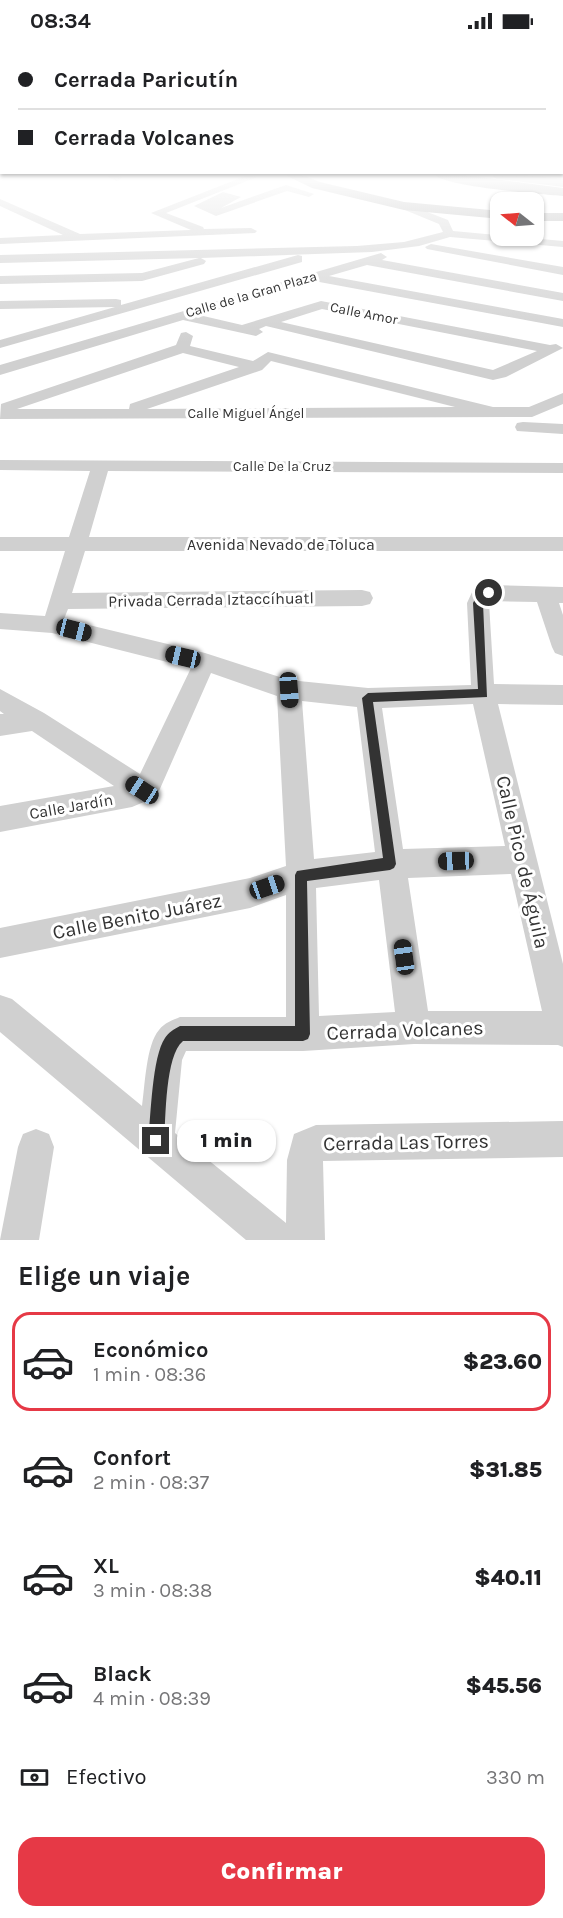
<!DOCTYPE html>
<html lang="es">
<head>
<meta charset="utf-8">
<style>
  body { margin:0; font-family:Karla,sans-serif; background:#f6f6f6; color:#202124; height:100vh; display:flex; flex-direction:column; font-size:22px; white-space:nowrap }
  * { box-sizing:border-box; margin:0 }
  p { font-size:20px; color:#757577 }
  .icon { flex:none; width:33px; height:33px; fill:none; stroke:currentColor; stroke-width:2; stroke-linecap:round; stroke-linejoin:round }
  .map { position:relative; height:1198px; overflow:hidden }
  .side { display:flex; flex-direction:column; background:#fff; flex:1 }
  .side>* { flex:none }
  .guide { position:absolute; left:0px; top:0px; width:564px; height:132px; box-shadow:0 2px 4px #0004; display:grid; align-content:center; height:132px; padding:0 18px; background:#fff }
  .needle { width:39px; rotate:287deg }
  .tools { position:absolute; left:490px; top:150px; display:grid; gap:12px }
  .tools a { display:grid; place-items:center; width:54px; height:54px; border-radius:12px; background:#fff; box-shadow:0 2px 4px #0004; font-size:30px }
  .end { position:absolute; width:27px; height:27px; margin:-14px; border:8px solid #333; background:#fff; box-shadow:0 0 0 3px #fff }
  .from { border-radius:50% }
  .bubble { position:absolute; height:42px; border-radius:18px; background:#fff; box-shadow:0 2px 4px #0004; font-size:20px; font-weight:800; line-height:42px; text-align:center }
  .car { position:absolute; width:18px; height:36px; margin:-18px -9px; border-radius:8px; box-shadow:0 0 4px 2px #0007; background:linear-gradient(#222 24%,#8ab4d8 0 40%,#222 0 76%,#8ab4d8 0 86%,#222 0) }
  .guide b { display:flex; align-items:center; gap:21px; height:57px; font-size:22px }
  .guide b+b { border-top:2px solid #e0e0e0 }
  .guide i { width:15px; height:15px; background:#202124 }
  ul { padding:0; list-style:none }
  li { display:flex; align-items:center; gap:18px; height:99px; margin:0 12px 9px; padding:0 6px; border:3px solid transparent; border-radius:18px }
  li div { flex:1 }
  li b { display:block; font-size:22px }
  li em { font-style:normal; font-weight:800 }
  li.selected { border-color:#e63946 }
  li>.icon { width:54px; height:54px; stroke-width:1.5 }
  h2 { padding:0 18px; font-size:27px; line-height:72px }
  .pay { display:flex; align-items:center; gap:15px; height:66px; padding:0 18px; font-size:22px }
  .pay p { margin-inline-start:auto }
  .cta { display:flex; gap:12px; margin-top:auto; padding:12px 18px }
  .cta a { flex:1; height:69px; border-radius:18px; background:#e63946; color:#fff; font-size:24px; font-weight:800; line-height:69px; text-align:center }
  .status { display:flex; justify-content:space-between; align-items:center; height:42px; padding:0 30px; background:#fff; direction:ltr }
  .status svg { height:16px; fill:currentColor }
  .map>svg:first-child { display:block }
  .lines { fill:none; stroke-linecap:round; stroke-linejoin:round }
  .minor { fill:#d0d0d0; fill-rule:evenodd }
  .major { fill:#ababab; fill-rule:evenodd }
  .highway { fill:#9a9a9a; fill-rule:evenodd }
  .route { fill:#333 }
  .labels { text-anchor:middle; stroke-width:6; stroke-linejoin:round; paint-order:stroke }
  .far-street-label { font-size:14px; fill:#333; stroke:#fff }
  .street-label { font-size:16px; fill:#333; stroke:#fff }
  .near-street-label { font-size:20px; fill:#333; stroke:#fff }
</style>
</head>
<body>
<div class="status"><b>08:34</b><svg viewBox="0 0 49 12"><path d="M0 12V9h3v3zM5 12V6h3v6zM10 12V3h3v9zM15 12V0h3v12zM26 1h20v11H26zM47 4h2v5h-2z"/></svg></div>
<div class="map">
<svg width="563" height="1198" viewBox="0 0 563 1198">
  <rect width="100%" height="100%" fill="#fff"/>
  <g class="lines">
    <path class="minor" d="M104 133H118L122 136 117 139Z
      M248 133 257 135 166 171 203 185 204 187 251 186 257 189 255 191 0 202V196L63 193 0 164V157L80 192 191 188 151 171Z
      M286 143 314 152 309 155 287 149 216 174 194 164 223 150 241 155 221 166Z
      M404 161 448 178 453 189 563 199V205L450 195 419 204 372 210 201 216 206 219 204 222 142 239 0 242V234L142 231 199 216 0 221V213L357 204 404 200 443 190 439 182 400 166 399 164Z
      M431 202 563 225V233L427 207 425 205Z
      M381 211 387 215 382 218 563 251V259L367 223 329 234 563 277V285L314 239 199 273 242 283 321 259 550 303 556 302 563 306 506 335 493 338 266 284 259 287 263 290 256 294 183 278 0 333V323ZM322 267 537 309 493 328 281 280Z
      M298 213 302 214V220L0 306V298L115 265 0 267V259L116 257 121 258V263Z
      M186 290 193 294 190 304 253 319 268 310 493 365H529L563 351V362L532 375 0 377 1 362 176 303 181 291ZM183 311 239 325 130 362 129 367H17ZM271 319 455 365 147 367 262 328Z
      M523 380 563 382V392L517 389 515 385 517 381Z
      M0 418 563 421V431L108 429 89 495H563V509H85L72 551 362 548 370 550 373 556 370 562 362 564 68 567 64 577 205 611 289 638 368 646 471 643 467 561 473 548 489 543 563 545V561H559L563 573V614L555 611 552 605 537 560 490 559 489 561 494 642 563 643V663L498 662 563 922V1005L558 1003 414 1002 303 1009H186L182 1018 175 1091 286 1181 287 1118 294 1092 316 1083 563 1079V1115L323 1119 325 1198H246L0 990V953L12 957 142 1064C145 1044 146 1003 159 988 164 981 173 978 180 975H286V853L250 866 0 916V886L250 836 286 824 277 654 211 631 159 749 151 757 132 765 0 790V764L114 744 32 689 0 694V672H4L0 669V647L44 671 140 732 191 626 52 591 0 587V571L45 574 65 509H0V495H69L90 429 0 428ZM302 659 357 665 375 810 314 817ZM473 662 505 804 403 807 382 666ZM511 832 542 969H428L408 836ZM379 838 395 970 319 974 316 846Z
      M36 1087 49 1092 54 1105 39 1198H0L18 1105 23 1092Z"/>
    <path class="major" d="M285 133H302L320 140 404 160 501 169V177L404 168 312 146Z
      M491 133H527L563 137V145L497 137Z
      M534 171H563V179H534Z"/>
    <path class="highway" d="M435 133H464L563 146V154C541 152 447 145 435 133Z"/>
  </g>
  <linearGradient id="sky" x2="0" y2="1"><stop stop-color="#9ec6ea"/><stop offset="0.44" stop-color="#fff"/><stop offset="1" stop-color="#fff" stop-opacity="0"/></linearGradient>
  <rect width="563" height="301" fill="url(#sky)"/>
  <path class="route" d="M489 548 493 551 485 556 483 561 487 655 373 660 396 822 394 826 390 828 307 839 310 992 308 997 303 999H183C165 1014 166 1075 164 1099L161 1104 156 1106 150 1104 148 1099C151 1074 152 1015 165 996 168 991 174 987 180 984H295V833L297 829 383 816 362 656 368 651 478 647 473 561 478 551Z"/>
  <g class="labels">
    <g class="far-street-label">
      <text transform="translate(251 252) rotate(-16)" y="5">Calle de la Gran Plaza</text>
      <text transform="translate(364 271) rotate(11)" y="5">Calle Amor</text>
      <text x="246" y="376">Calle Miguel Ángel</text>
      <text x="282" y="429">Calle De la Cruz</text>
    </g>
    <g class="street-label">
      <text x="281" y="508">Avenida Nevado de Toluca</text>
      <text transform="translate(211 557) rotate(-1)" y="6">Privada Cerrada Iztaccíhuatl</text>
      <text transform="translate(71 764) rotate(-10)" y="6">Calle Jardín</text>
    </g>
    <g class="near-street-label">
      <text transform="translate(523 820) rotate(77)" y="7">Calle Pico de Águila</text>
      <text transform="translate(137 874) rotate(-11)" y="7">Calle Benito Juárez</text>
      <text transform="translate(405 988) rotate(-2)" y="7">Cerrada Volcanes</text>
      <text transform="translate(406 1100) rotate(-1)" y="7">Cerrada Las Torres</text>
    </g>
  </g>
</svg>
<div class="tools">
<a><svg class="needle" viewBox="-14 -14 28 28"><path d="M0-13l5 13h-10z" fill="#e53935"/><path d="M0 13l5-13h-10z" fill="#757577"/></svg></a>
</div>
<i class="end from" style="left:489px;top:551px"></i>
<i class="end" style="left:156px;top:1099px"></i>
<div class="bubble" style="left:177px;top:1078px;width:99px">1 min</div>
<i class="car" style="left:74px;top:588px;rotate:104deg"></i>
<i class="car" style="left:183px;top:615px;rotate:283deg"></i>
<i class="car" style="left:289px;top:648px;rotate:176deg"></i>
<i class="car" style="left:142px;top:748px;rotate:303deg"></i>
<i class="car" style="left:456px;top:819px;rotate:268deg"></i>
<i class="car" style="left:267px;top:845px;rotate:71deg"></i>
<i class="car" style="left:404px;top:915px;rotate:352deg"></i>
<div class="guide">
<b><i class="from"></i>Cerrada Paricutín</b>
<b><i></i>Cerrada Volcanes</b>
</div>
</div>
<section class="side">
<h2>Elige un viaje</h2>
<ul>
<li class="selected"><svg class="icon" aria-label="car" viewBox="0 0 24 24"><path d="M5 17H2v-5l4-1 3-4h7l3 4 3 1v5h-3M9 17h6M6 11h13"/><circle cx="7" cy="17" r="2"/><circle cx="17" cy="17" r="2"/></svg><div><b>Económico</b><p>1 min · 08:36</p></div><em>$23.60</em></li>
<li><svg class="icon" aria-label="car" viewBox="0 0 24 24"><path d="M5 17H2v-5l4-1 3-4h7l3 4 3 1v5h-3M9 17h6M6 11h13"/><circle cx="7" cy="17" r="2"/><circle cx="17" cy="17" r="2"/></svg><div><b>Confort</b><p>2 min · 08:37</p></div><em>$31.85</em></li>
<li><svg class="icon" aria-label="car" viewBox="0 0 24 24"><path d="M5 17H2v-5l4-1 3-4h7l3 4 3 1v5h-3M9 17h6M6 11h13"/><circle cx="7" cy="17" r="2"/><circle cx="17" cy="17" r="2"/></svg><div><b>XL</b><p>3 min · 08:38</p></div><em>$40.11</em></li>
<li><svg class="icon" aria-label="car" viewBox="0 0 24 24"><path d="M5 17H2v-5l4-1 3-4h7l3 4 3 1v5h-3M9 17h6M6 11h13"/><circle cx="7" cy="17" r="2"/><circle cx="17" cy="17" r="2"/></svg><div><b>Black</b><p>4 min · 08:39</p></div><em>$45.56</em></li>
</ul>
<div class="pay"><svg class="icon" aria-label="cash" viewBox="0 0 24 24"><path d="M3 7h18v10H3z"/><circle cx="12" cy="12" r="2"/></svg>Efectivo<p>330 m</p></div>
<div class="cta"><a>Confirmar</a></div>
</section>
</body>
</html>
